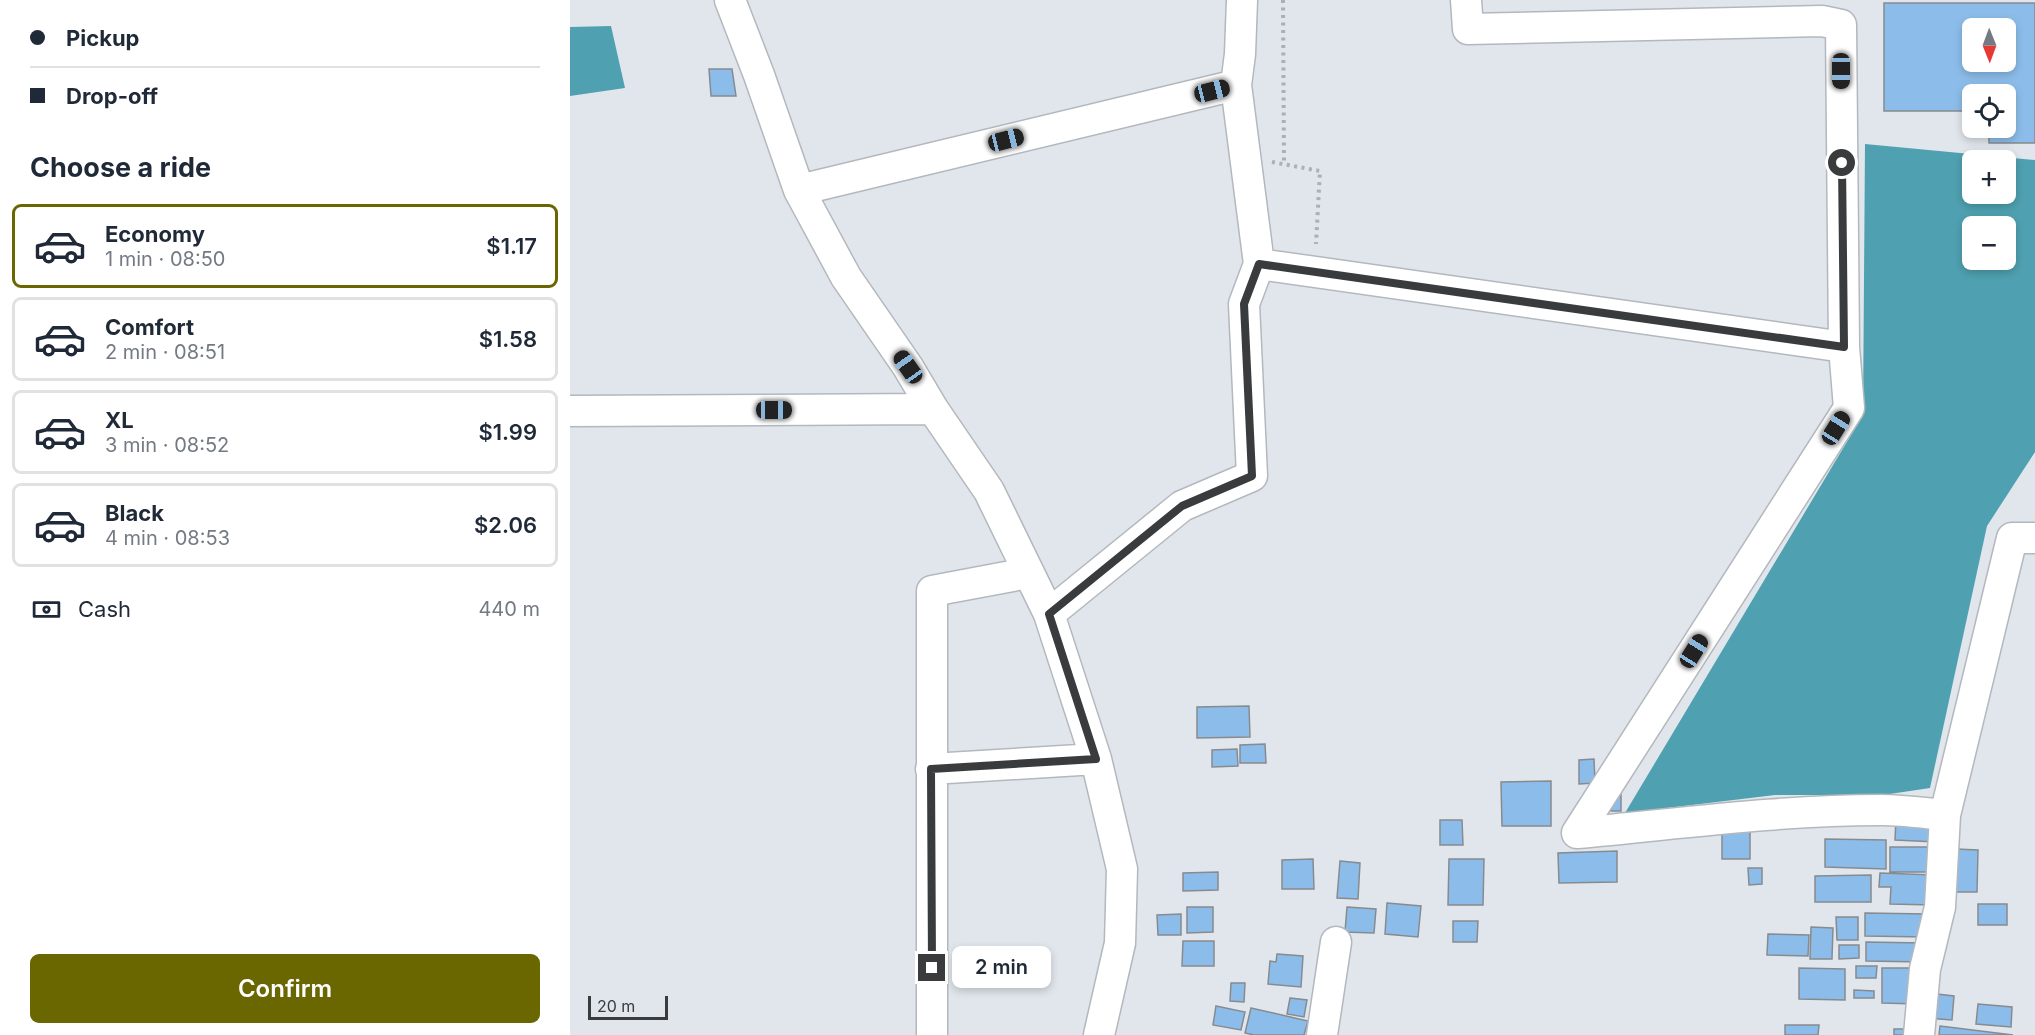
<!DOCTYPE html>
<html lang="en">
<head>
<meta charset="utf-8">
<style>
  body { margin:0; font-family:Inter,sans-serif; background:#f2f2f3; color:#1f2937; height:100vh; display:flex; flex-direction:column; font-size:22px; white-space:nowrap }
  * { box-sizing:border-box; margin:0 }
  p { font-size:20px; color:#747a83 }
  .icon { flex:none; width:33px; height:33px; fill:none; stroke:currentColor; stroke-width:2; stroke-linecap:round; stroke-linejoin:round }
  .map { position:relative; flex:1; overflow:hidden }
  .drawer { display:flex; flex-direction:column; background:#fff; width:570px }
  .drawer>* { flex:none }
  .guide { display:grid; align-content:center; height:132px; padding:0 30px; background:#fff }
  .needle { width:39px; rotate:179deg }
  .controls { position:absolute; left:1392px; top:18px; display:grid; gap:12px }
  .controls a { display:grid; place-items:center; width:54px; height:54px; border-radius:9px; background:#fff; box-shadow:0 3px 9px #0003; font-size:30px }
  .scale { position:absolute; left:18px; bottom:15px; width:80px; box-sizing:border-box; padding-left:6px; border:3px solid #393b3d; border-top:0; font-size:16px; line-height:21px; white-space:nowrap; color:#393b3d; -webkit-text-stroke:4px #e0e6eb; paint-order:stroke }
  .end { position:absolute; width:27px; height:27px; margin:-14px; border:8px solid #393b3d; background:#fff; box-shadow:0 0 0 3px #fff }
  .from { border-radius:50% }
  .bubble { position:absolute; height:42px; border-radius:9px; background:#fff; box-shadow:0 3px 9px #0003; font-size:20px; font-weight:600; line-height:42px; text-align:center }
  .car { position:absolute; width:18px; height:36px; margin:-18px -9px; border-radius:8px; box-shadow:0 0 4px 2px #0007; background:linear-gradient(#222 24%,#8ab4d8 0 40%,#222 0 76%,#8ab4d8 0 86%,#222 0) }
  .guide b { display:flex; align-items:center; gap:21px; height:57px; font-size:22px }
  .guide b+b { border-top:2px solid #e0e1e3 }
  .guide i { width:15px; height:15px; background:#1f2937 }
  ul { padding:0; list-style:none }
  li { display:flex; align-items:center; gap:18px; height:84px; margin:0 12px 9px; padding:0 18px; border:3px solid #e0e1e3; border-radius:9px }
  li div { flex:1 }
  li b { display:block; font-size:22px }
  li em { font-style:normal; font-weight:600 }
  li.selected { border-color:#6a6700 }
  li>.icon { width:54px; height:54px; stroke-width:1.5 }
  h2 { padding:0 30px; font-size:27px; line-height:72px }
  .pay { display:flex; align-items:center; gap:15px; height:66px; padding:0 30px; font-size:22px }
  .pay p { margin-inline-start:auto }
  .cta { display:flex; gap:12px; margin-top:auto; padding:12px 30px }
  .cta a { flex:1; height:69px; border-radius:9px; background:#6a6700; color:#fff; font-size:24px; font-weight:600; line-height:69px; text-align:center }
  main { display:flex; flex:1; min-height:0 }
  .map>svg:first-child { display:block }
  .water { fill:#4fa1b1; fill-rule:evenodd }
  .building { fill:#8cbdea; stroke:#868b90; stroke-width:1.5; fill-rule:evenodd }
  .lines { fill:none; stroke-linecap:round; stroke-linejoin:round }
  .minor-casing { stroke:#b3b8be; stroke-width:33 }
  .path { stroke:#abb0b4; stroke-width:4; stroke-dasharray:3 4.5; stroke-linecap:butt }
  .minor { stroke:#fff; stroke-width:30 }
  .route { stroke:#393b3d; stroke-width:8 }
</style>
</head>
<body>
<main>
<section class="drawer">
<div class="guide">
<b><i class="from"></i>Pickup</b>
<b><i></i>Drop-off</b>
</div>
<h2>Choose a ride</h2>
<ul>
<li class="selected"><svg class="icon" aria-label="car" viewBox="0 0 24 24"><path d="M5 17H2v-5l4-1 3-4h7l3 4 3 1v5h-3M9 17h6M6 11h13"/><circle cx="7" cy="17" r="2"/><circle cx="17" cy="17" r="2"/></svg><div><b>Economy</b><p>1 min · 08:50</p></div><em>$1.17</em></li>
<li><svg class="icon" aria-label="car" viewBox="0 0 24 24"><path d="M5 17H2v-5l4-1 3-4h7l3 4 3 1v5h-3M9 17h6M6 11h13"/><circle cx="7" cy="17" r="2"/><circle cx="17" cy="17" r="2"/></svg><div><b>Comfort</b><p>2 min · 08:51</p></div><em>$1.58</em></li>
<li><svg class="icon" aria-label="car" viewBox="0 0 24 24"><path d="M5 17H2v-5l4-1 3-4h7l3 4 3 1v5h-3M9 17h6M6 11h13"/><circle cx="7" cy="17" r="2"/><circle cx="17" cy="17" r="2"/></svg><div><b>XL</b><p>3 min · 08:52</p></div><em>$1.99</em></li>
<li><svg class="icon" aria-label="car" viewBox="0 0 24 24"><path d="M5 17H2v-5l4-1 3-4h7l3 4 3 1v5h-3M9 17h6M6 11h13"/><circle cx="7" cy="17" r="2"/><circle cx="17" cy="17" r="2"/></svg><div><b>Black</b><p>4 min · 08:53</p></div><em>$2.06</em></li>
</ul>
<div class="pay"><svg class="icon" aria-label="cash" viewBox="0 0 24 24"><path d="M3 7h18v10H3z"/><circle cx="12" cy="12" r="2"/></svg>Cash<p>440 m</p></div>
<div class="cta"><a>Confirm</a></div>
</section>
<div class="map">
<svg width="1465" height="1035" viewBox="0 0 1465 1035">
  <rect width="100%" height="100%" fill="#e0e6eb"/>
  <path class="water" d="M41 26 55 88 0 96V27Z
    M1295 144 1465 160V452L1417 526 1360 788 1313 795H1205L1055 813 1293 415ZM1402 160H1436V194H1402ZM1402 226H1436V260H1402Z"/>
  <path class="building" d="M1314 3H1465V143H1419V128H1436V94H1402V111H1314ZM1402 28H1436V62H1402Z
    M139 69H162L166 96H141Z
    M679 706 680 737 627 738V707Z
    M695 744 696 763H670V745Z
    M667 749 668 766 642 767V750Z
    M1024 759 1025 783 1009 784V760Z
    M981 781V826H932L931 782Z
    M1041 793H1051V811H1041Z
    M1326 818 1367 820 1366 842 1325 840Z
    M870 820H892L893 845H870Z
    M1152 830H1180V859H1152Z
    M1255 839 1316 840V869L1255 867Z
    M1320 847H1365V872H1320Z
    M1386 849 1408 850 1407 892H1385Z
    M1047 851V882L989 883 988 853Z
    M743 859 744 889H712V860Z
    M879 859H914L913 905H878Z
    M770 861 790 863 788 899 767 898Z
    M1178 868H1192V884L1179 885Z
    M648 872V890L613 891V873Z
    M1310 873 1364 875 1363 905 1320 904 1321 887H1309Z
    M1301 875V902H1245V876Z
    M817 903 851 906 848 937 815 934Z
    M1408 904H1437V925H1408Z
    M617 907H643V932L617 933Z
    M777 907 806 909 804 933 775 932Z
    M1295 913 1358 914 1357 937 1295 936Z
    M611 914V935H588L587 915Z
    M1266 917H1288V940H1267Z
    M883 921H908L907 942H883Z
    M1241 927 1263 928 1262 959H1240Z
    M1198 934 1239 935 1238 956 1197 955Z
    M613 941H644V966H612Z
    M1296 942 1354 943V962L1296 961Z
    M1269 945H1289V958L1269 959Z
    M707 954 733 956 731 987 698 984 700 961 706 962Z
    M1286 966H1307L1306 978H1286Z
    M1229 968 1275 969V1000L1229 999Z
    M1312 968H1347L1346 1004 1312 1003Z
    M661 983H675L674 1002 660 1001Z
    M1284 990 1304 991V998H1284Z
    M1358 993 1384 996 1382 1020 1356 1018Z
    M720 998 737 1000 734 1017 717 1014Z
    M1408 1004 1442 1007 1441 1027 1406 1024Z
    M646 1006 675 1012 671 1030 643 1025Z
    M681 1008 738 1021 734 1035H684L675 1033Z
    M1215 1025H1249L1248 1035H1215Z
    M1370 1026 1443 1035H1369Z
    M1324 1029H1343V1035H1324Z"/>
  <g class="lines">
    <defs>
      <path id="minor" d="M160 0 189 75 229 190 666 85
        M229 190 276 277 338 367 363 409 419 491 479 614 612 506 682 476 674 304 689 264 666 85 670 54 672 0
        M689 264 1274 347 1271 25 1252 21 898 29 896 0
        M0 411 363 409
        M479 614 526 759 552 869 550 943 529 1035
        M361 769 526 759
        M1007 833 1279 408 1274 347
        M1007 833C1108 824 1209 810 1311 810 1332 810 1354 813 1375 815
        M362 1035V591L458 573
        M752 1035 766 942
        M1349 1035 1355 969 1370 907 1375 815 1442 538H1465"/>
    </defs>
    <use href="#minor" class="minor-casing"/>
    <path class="path" d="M713 0 714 164
      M702 162 750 171 746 244"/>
    <use href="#minor" class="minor"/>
  </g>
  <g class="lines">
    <path class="route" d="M362 968 361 769 526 759 479 614 612 506 682 476 674 304 689 264 1274 347 1272 163"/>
  </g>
</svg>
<div class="controls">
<a><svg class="needle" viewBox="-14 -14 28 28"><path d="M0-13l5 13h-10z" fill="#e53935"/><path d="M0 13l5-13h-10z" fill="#747a83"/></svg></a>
<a><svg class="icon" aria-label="locate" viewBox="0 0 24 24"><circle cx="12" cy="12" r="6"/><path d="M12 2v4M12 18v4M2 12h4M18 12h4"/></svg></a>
<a>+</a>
<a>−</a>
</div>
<div class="scale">20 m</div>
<i class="end from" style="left:1272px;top:163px"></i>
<i class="end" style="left:362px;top:968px"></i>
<div class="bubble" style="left:382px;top:946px;width:99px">2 min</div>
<i class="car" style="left:1271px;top:71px;rotate:180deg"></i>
<i class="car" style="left:642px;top:91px;rotate:76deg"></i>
<i class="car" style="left:436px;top:140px;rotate:76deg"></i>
<i class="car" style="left:338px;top:367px;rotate:325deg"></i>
<i class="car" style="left:204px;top:410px;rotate:90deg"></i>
<i class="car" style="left:1266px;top:428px;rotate:32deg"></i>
<i class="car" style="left:1124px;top:651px;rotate:32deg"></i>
</div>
</main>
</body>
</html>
